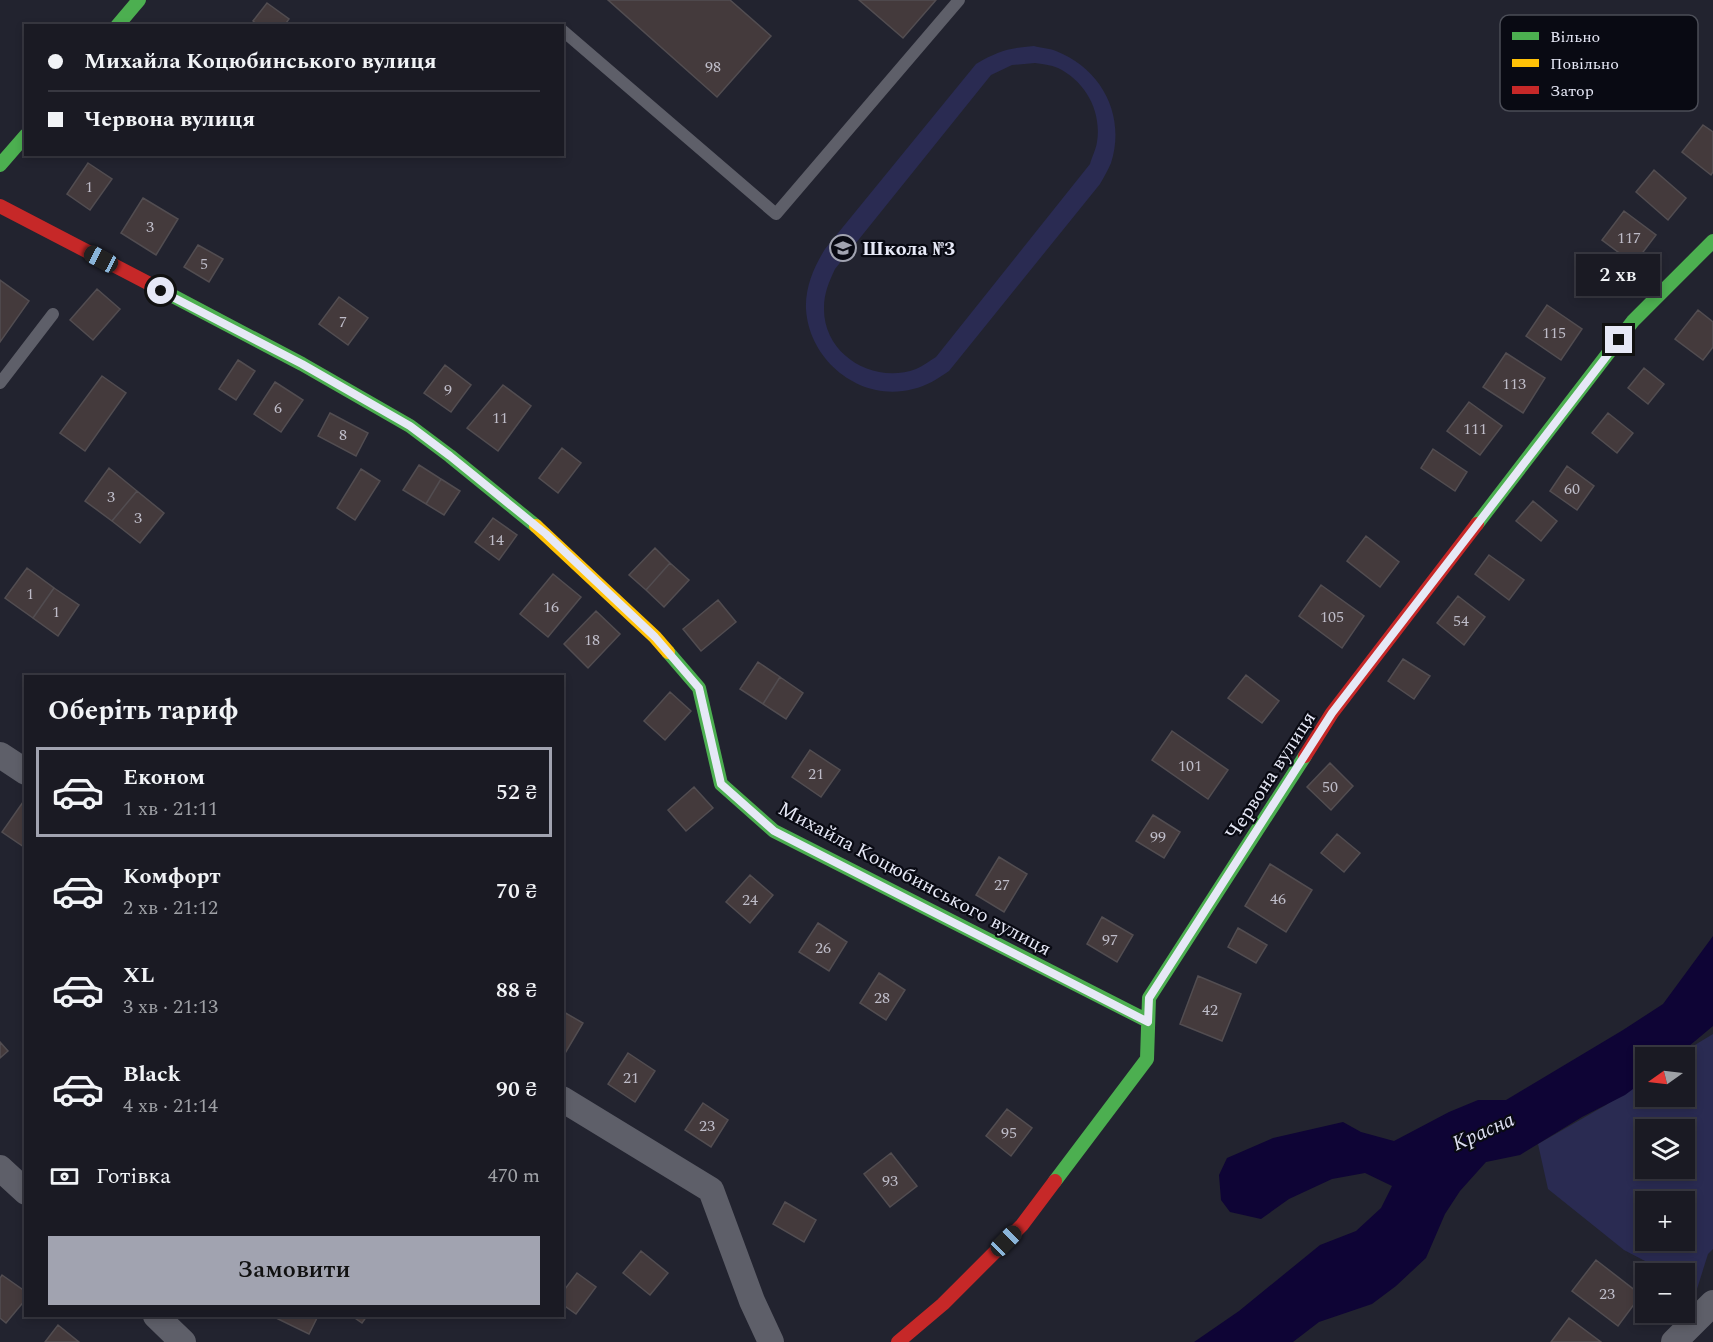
<!DOCTYPE html>
<html lang="uk">
<head>
<meta charset="utf-8">
<style>
  body { margin:0; font-family:Spectral,serif; background:#23232b; color:#f1f3f6; height:100vh; display:flex; flex-direction:column; font-size:22px; white-space:nowrap }
  * { box-sizing:border-box; margin:0 }
  p { font-size:20px; color:#9fa1a6 }
  .icon { flex:none; width:33px; height:33px; fill:none; stroke:currentColor; stroke-width:2; stroke-linecap:round; stroke-linejoin:round }
  .map { position:relative; flex:1; overflow:hidden }
  .drawer { position:absolute; left:24px; top:675px; width:540px; height:642px; display:flex; flex-direction:column; background:#1a1a23; border-radius:0px; box-shadow:0 3px 9px #0003,0 0 0 2px #383841 }
  .drawer>* { flex:none }
  .hud { position:absolute; left:24px; top:24px; width:540px; height:132px; border-radius:0px; box-shadow:0 3px 9px #0003,0 0 0 2px #383841; display:grid; align-content:center; height:132px; padding:0 24px; background:#1a1a23 }
  .needle { width:39px; rotate:256deg }
  .tools { position:absolute; left:1635px; top:1047px; display:grid; gap:12px }
  .tools a { display:grid; place-items:center; width:60px; height:60px; border-radius:0px; background:#1a1a23; box-shadow:0 3px 9px #0003,0 0 0 2px #383841; font-size:30px }
  .end { position:absolute; width:27px; height:27px; margin:-14px; border:8px solid #e6e8f6; background:#111; box-shadow:0 0 0 3px #111 }
  .from { border-radius:50% }
  .bubble { position:absolute; height:42px; border-radius:0px; background:#1a1a23; box-shadow:0 3px 9px #0003,0 0 0 2px #383841; font-size:20px; font-weight:600; line-height:42px; text-align:center }
  .car { position:absolute; width:18px; height:36px; margin:-18px -9px; border-radius:8px; box-shadow:0 0 4px 2px #0007; background:linear-gradient(#222 24%,#8ab4d8 0 40%,#222 0 76%,#8ab4d8 0 86%,#222 0) }
  .hud b { display:flex; align-items:center; gap:21px; height:57px; font-size:22px }
  .hud b+b { border-top:2px solid #383841 }
  .hud i { width:15px; height:15px; background:#f1f3f6 }
  ul { padding:0; list-style:none }
  li { display:flex; align-items:center; gap:18px; height:90px; margin:0 12px 9px; padding:0 12px; border:3px solid transparent; border-radius:0px }
  li div { flex:1 }
  li b { display:block; font-size:22px }
  li em { font-style:normal; font-weight:600 }
  li.active { border-color:#a1a3b0 }
  li>.icon { width:54px; height:54px; stroke-width:1.5 }
  h2 { padding:0 24px; font-size:27px; line-height:72px }
  .pay { display:flex; align-items:center; gap:15px; height:66px; padding:0 24px; font-size:22px }
  .pay p { margin-inline-start:auto }
  .button { display:flex; gap:12px; margin-top:auto; padding:12px 24px }
  .button a { flex:1; height:69px; border-radius:0px; background:#a1a3b0; color:#111; font-size:24px; font-weight:600; line-height:69px; text-align:center }
  .map>svg:first-child { display:block }
  .green { fill:#2a2b52; fill-rule:evenodd }
  .water { fill:#0e0435 }
  .building { fill:#443a3c; stroke:#524d51; stroke-width:1.5 }
  .lines { fill:none; stroke-linecap:round; stroke-linejoin:round }
  .lane { stroke:#5e5f69; stroke-width:12 }
  .street { stroke:#5e5f69; stroke-width:26 }
  .fast { stroke:#4caf50; stroke-width:14 }
  .slow { stroke:#ffc107; stroke-width:14 }
  .jam { stroke:#c62828; stroke-width:14 }
  .route { stroke:#e6e8f6; stroke-width:8 }
  .labels { text-anchor:middle; stroke-width:4.5; stroke-linejoin:round; paint-order:stroke }
  .number-label { font-size:16px; fill:#bebcc8 }
  .poi-label { font-size:20px; font-weight:bold; fill:#e6e8f6; stroke:#090a13; text-anchor:start }
  .street-label { font-size:20px; fill:#e6e8f6; stroke:#090a13 }
  .water-label { font-size:21px; font-style:italic; fill:#dee0f3; stroke:#090a13 }
  .key { fill:#090a13; stroke:#4b4d57; stroke-width:1.5 }
  .key-label { font-size:16px; fill:#e6e8f6 }
</style>
</head>
<body>
<div class="map">
<svg width="1713" height="1342" viewBox="0 0 1713 1342">
  <rect width="100%" height="100%" fill="#22232f"/>
  <path class="green" d="M1034 46C1041 48 1049 48 1056 51 1102 69 1126 116 1111 163 1108 170 1104 177 1100 184L949 371C937 379 927 386 913 389 861 403 809 361 806 309 805 287 814 267 825 249L976 64C998 51 1009 48 1034 46ZM1035 63C1042 64 1051 65 1058 68 1085 81 1102 111 1097 142 1096 149 1092 157 1090 164L936 357C929 361 923 366 916 369 874 385 823 355 824 308 824 293 829 282 835 269L991 75 1012 65Z
    M1713 1034V1249L1708 1254 1697 1289 1685 1282 1684 1274 1668 1273 1624 1250 1548 1189 1538 1144 1606 1105 1645 1078 1646 1096H1684V1058L1675 1057ZM1646 1130H1684V1168H1646ZM1646 1202H1684V1240H1646Z"/>
  <path class="water" d="M1713 936V1026L1676 1057 1646 1058 1645 1080 1625 1095 1582 1117 1520 1155 1486 1162 1460 1191 1445 1214 1426 1258 1396 1286 1372 1304 1319 1322 1293 1342H1194L1239 1311 1320 1245 1356 1231 1381 1208 1392 1186 1365 1173 1332 1179 1289 1199 1261 1219 1230 1212 1221 1200 1219 1175 1227 1158 1273 1138 1343 1122 1361 1132 1394 1141 1449 1112 1478 1100H1506L1623 1030 1663 1004Z"/>
  <path class="building" d="M608 0H730L771 36 717 97Z
    M859 0H936L903 38Z
    M267 3 289 19 284 26H259L253 21Z
    M1703 125 1713 132V172L1711 175 1682 152Z
    M88 163 112 179 90 210 67 194Z
    M1654 170 1686 198 1668 220 1636 192Z
    M143 198 178 219 156 255 121 233Z
    M1624 211 1656 235 1634 264 1602 240Z
    M198 245 223 259 209 282 184 267Z
    M0 280 29 301 0 342Z
    M97 289 120 309 93 340 70 320Z
    M339 297 368 318 348 345 319 324Z
    M1547 305 1582 329 1561 360 1526 336Z
    M1698 310 1713 322V347L1703 360 1675 339Z
    M1506 353 1545 378 1523 413 1483 387Z
    M238 360 255 371 236 400 219 389Z
    M445 365 471 385 451 412 424 393Z
    M1644 368 1664 384 1648 404 1628 388Z
    M102 376 126 393 85 451 60 433Z
    M275 382 303 400 281 432 254 414Z
    M503 385 531 406 498 451 467 428Z
    M1469 402 1502 426 1480 455 1447 431Z
    M330 413 368 433 356 456 318 436Z
    M1608 413 1633 433 1617 453 1592 433Z
    M562 448 581 463 558 493 539 478Z
    M1433 449 1467 472 1455 491 1421 468Z
    M419 465 441 479 426 504 403 490Z
    M1567 466 1594 486 1577 510 1550 491Z
    M109 468 137 491 112 521 85 501Z
    M361 469 380 481 355 520 337 508Z
    M441 479 460 491 444 515 426 504Z
    M137 491 164 513 140 543 112 521Z
    M1533 501 1557 521 1541 541 1516 521Z
    M493 518 517 535 499 560 475 542Z
    M1366 536 1399 562 1380 587 1347 561Z
    M655 548 670 563 646 590 629 575Z
    M1489 555 1524 580 1509 600 1475 574Z
    M670 563 689 580 664 607 646 590Z
    M27 568 54 588 33 618 5 598Z
    M553 574 581 597 548 637 520 614Z
    M1321 585 1364 616 1342 648 1299 616Z
    M54 588 79 605 58 636 33 618Z
    M1458 596 1485 617 1464 645 1437 623Z
    M718 600 736 622 701 651 683 629Z
    M596 611 620 634 588 668 564 644Z
    M1403 659 1430 676 1414 699 1388 681Z
    M758 662 780 677 763 704 740 689Z
    M1246 675 1279 701 1262 723 1228 698Z
    M780 677 803 693 786 719 763 704Z
    M670 692 691 711 665 740 644 721Z
    M1172 731 1228 770 1208 799 1152 760Z
    M810 750 840 770 821 797 792 777Z
    M1330 763 1353 786 1331 810 1307 787Z
    M694 787 713 808 686 831 668 810Z
    M23 802 26 804V845L24 847 2 832Z
    M1153 815 1180 832 1164 858 1136 841Z
    M1337 834 1360 853 1344 872 1321 853Z
    M999 857 1027 874 1004 912 976 895Z
    M1270 864 1312 890 1286 932 1245 906Z
    M750 875 773 895 750 923 726 902Z
    M1102 917 1133 935 1117 962 1087 944Z
    M818 923 847 942 829 971 799 952Z
    M1238 928 1267 945 1256 963 1228 947Z
    M879 973 905 990 886 1020 860 1003Z
    M1198 976 1241 994 1222 1041 1180 1024Z
    M562 1011 583 1023 564 1055 562 1054Z
    M0 1042 8 1051 0 1058Z
    M628 1053 655 1071 635 1102 608 1084Z
    M703 1103 728 1120 711 1147 685 1130Z
    M1007 1109 1032 1128 1011 1156 986 1136Z
    M891 1153 917 1186 890 1207 864 1174Z
    M785 1202 816 1220 804 1242 773 1224Z
    M641 1251 668 1273 650 1295 623 1273Z
    M1596 1260 1641 1295 1618 1326 1572 1291Z
    M577 1273 596 1287 576 1314 562 1304V1293Z
    M2 1275 26 1292V1299L6 1323 0 1318V1278Z
    M275 1316H318L309 1334 274 1317Z
    M352 1316H367L362 1323Z
    M1569 1318 1601 1342H1551Z
    M58 1325 79 1342H45Z"/>
  <g class="lines">
    <path class="lane" d="M562 30 776 214 959 0
      M0 383 53 314"/>
    <path class="street" d="M0 755 26 772
      M562 1099 711 1190 752 1301 771 1342
      M0 1168 26 1192
      M156 1316 183 1342
      M1674 1342 1713 1303"/>
    <path class="fast" d="M117 26 139 0
      M0 165 26 135
      M169 294 302 364 410 426 450 456 536 526
      M1477 524 1633 321 1713 241
      M668 652 699 688 721 784 774 831 1148 1021
      M1055 1181 1147 1059 1149 998 1305 756"/>
    <path class="slow" d="M536 526 655 637 668 652"/>
    <path class="jam" d="M0 206 169 294
      M1305 756 1332 713 1477 524
      M898 1342 943 1304 1022 1225 1055 1181"/>
  </g>
  <g class="lines">
    <path class="route" d="M161 291 302 364 410 426 450 456 546 534 655 637 699 688 721 784 774 831 1148 1022 1149 998 1332 713 1619 340"/>
  </g>
  <defs>
    <symbol id="school-ring" viewBox="-11 -11 22 22"><circle r="9.5" fill="#090a13" stroke="#a1a3b0" stroke-width="1.5"/><path d="M0-5L7-2L0 1L-7-2ZM-4 1L0 2.5L4 1V4Q0 6-4 4Z" fill="#a1a3b0"/></symbol>
  </defs>
  <g fill-rule="evenodd">
    <use href="#school-ring" x="828" y="233" width="30" height="30"/>
  </g>
  <g class="labels">
    <g class="number-label">
      <text x="713" y="72">98</text>
      <text x="89" y="192">1</text>
      <text x="150" y="232">3</text>
      <text x="1629" y="243">117</text>
      <text x="204" y="269">5</text>
      <text x="343" y="327">7</text>
      <text x="1554" y="338">115</text>
      <text x="1514" y="389">113</text>
      <text x="448" y="395">9</text>
      <text x="278" y="413">6</text>
      <text x="500" y="423">11</text>
      <text x="1475" y="434">111</text>
      <text x="343" y="440">8</text>
      <text x="1572" y="494">60</text>
      <text x="111" y="502">3</text>
      <text x="138" y="523">3</text>
      <text x="496" y="545">14</text>
      <text x="30" y="599">1</text>
      <text x="551" y="612">16</text>
      <text x="56" y="617">1</text>
      <text x="1332" y="622">105</text>
      <text x="1461" y="626">54</text>
      <text x="592" y="645">18</text>
      <text x="1190" y="771">101</text>
      <text x="816" y="779">21</text>
      <text x="1330" y="792">50</text>
      <text x="1158" y="842">99</text>
      <text x="1002" y="890">27</text>
      <text x="1278" y="904">46</text>
      <text x="750" y="905">24</text>
      <text x="1110" y="945">97</text>
      <text x="823" y="953">26</text>
      <text x="882" y="1003">28</text>
      <text x="1210" y="1015">42</text>
      <text x="631" y="1083">21</text>
      <text x="707" y="1131">23</text>
      <text x="1009" y="1138">95</text>
      <text x="890" y="1186">93</text>
      <text x="1607" y="1299">23</text>
    </g>
    <g class="poi-label">
      <text x="862" y="255">Школа №3</text>
    </g>
    <g class="street-label">
      <text transform="translate(1270 775) rotate(-57)" y="7">Червона вулиця</text>
      <text transform="translate(915 878) rotate(28)" y="7">Михайла Коцюбинського вулиця</text>
    </g>
    <g class="water-label">
      <text transform="translate(1483 1131) rotate(-24)" y="7">Красна</text>
    </g>
  </g>
  <rect x="1500" y="15" width="198" height="96" rx="9" class="key"/>
  <rect x="1512" y="32" width="27" height="8" fill="#4caf50"/>
  <rect x="1512" y="59" width="27" height="8" fill="#ffc107"/>
  <rect x="1512" y="86" width="27" height="8" fill="#c62828"/>
  <g class="key-label">
    <text x="1550" y="42">Вільно</text>
    <text x="1550" y="69">Повільно</text>
    <text x="1550" y="96">Затор</text>
  </g>
</svg>
<div class="tools">
<a><svg class="needle" viewBox="-14 -14 28 28"><path d="M0-13l5 13h-10z" fill="#e53935"/><path d="M0 13l5-13h-10z" fill="#9fa1a6"/></svg></a>
<a><svg class="icon" aria-label="layers" viewBox="0 0 24 24"><path d="M12 4l9 5-9 5-9-5zM3 14l9 5 9-5"/></svg></a>
<a>+</a>
<a>−</a>
</div>
<i class="end from" style="left:161px;top:291px"></i>
<i class="end" style="left:1619px;top:340px"></i>
<div class="bubble" style="left:1576px;top:254px;width:84px">2 хв</div>
<i class="car" style="left:101px;top:259px;rotate:298deg"></i>
<i class="car" style="left:1006px;top:1241px;rotate:45deg"></i>
<div class="hud">
<b><i class="from"></i>Михайла Коцюбинського вулиця</b>
<b><i></i>Червона вулиця</b>
</div>
<section class="drawer">
<h2>Оберіть тариф</h2>
<ul>
<li class="active"><svg class="icon" aria-label="car" viewBox="0 0 24 24"><path d="M5 17H2v-5l4-1 3-4h7l3 4 3 1v5h-3M9 17h6M6 11h13"/><circle cx="7" cy="17" r="2"/><circle cx="17" cy="17" r="2"/></svg><div><b>Економ</b><p>1 хв · 21:11</p></div><em>52 ₴</em></li>
<li><svg class="icon" aria-label="car" viewBox="0 0 24 24"><path d="M5 17H2v-5l4-1 3-4h7l3 4 3 1v5h-3M9 17h6M6 11h13"/><circle cx="7" cy="17" r="2"/><circle cx="17" cy="17" r="2"/></svg><div><b>Комфорт</b><p>2 хв · 21:12</p></div><em>70 ₴</em></li>
<li><svg class="icon" aria-label="car" viewBox="0 0 24 24"><path d="M5 17H2v-5l4-1 3-4h7l3 4 3 1v5h-3M9 17h6M6 11h13"/><circle cx="7" cy="17" r="2"/><circle cx="17" cy="17" r="2"/></svg><div><b>XL</b><p>3 хв · 21:13</p></div><em>88 ₴</em></li>
<li><svg class="icon" aria-label="car" viewBox="0 0 24 24"><path d="M5 17H2v-5l4-1 3-4h7l3 4 3 1v5h-3M9 17h6M6 11h13"/><circle cx="7" cy="17" r="2"/><circle cx="17" cy="17" r="2"/></svg><div><b>Black</b><p>4 хв · 21:14</p></div><em>90 ₴</em></li>
</ul>
<div class="pay"><svg class="icon" aria-label="cash" viewBox="0 0 24 24"><path d="M3 7h18v10H3z"/><circle cx="12" cy="12" r="2"/></svg>Готівка<p>470 m</p></div>
<div class="button"><a>Замовити</a></div>
</section>
</div>
</body>
</html>
